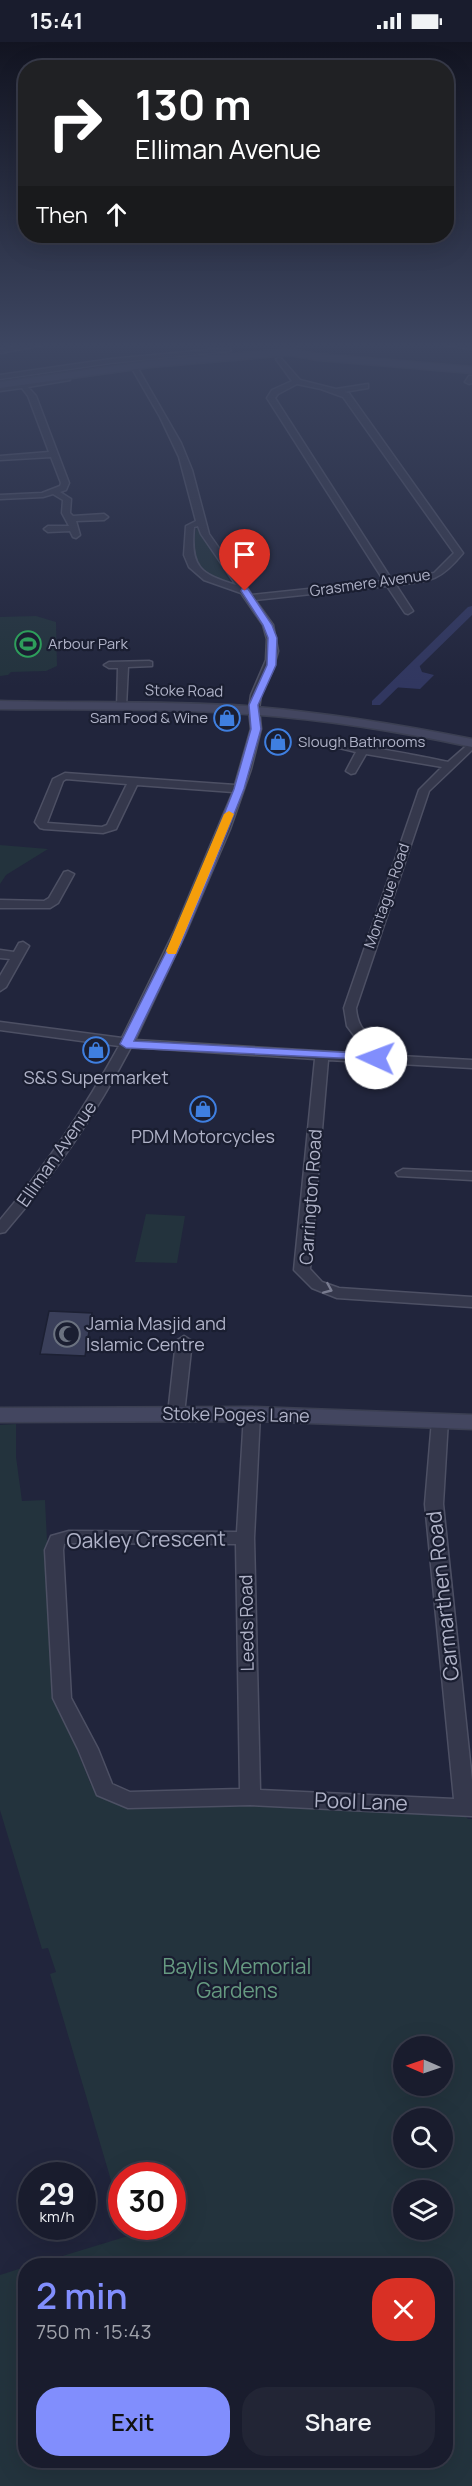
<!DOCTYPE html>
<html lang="en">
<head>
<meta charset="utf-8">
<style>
	:root { --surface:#191c2d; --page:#222535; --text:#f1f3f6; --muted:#9fa1aa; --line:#373a49; --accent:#818efd }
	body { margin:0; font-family:Manrope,sans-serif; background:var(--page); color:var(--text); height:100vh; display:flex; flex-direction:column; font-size:22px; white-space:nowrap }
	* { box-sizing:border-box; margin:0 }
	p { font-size:20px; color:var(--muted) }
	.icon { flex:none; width:33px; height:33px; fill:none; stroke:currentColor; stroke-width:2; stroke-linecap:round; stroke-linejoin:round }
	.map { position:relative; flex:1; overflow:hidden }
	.drawer { position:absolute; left:18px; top:2216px; width:435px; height:210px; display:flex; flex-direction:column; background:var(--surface); border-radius:24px; box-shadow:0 6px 24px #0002,0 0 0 2px var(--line) }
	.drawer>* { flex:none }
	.guide { position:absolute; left:18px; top:18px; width:436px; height:183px; border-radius:24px; box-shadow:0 6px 24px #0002,0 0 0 2px var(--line); background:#202124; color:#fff; overflow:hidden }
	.needle { width:39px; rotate:272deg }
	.buttons { position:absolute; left:393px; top:1994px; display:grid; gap:12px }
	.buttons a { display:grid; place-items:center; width:60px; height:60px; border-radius:50%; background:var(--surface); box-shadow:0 6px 24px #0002,0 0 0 2px var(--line); font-size:30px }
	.speed { position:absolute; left:18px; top:2120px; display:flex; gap:12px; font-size:30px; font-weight:700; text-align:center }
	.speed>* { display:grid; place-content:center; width:78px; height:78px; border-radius:50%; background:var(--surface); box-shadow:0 6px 24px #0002,0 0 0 2px var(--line); line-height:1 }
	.speed small { font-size:15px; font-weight:400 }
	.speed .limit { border:9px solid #d22; background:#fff; color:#111 }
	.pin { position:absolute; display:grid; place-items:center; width:51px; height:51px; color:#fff; margin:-62px -26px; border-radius:50% 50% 50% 0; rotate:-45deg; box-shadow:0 0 6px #0007 }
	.pin .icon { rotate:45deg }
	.me { position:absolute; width:66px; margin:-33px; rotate:272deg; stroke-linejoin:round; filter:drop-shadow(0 0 4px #0008) }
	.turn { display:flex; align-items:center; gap:21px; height:126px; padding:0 18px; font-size:27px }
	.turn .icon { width:78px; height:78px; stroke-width:2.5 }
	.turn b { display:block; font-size:42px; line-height:51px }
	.then { display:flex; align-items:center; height:57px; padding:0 18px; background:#0003; gap:12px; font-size:22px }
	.round { display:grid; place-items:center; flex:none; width:63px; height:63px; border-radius:24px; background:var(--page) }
	.headline { display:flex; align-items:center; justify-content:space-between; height:102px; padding:0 18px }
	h1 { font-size:36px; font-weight:600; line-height:45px; color:var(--accent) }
	.primary-button { display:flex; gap:12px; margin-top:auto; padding:12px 18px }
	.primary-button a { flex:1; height:69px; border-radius:24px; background:var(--accent); color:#111; font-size:24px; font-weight:600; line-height:69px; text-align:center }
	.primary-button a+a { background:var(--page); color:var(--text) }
	.status { display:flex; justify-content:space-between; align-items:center; height:42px; padding:0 30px; background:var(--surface); direction:ltr }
	.status svg { height:16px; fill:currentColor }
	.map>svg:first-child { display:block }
</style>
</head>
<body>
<div class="status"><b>15:41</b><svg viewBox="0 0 49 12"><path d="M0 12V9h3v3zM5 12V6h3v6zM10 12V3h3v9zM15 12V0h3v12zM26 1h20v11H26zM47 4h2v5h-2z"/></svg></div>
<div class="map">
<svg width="472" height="2444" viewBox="0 0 472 2444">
	<rect width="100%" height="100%" fill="#21253c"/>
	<path fill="#23333d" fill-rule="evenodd" d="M197 484 231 541C199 529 187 520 197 484Z
		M36 574 56 580 57 624 46 629 11 630 8 633 0 634V575Z
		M0 803 48 807 6 833 0 842Z
		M146 1172 185 1174 177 1221 135 1220Z
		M16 1382V1415L22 1459 45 1458 54 1643 57 1658 91 1743 122 1760 458 1767 468 1777H472V2444H0V2233L25 2225 26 2418H446V2223H33L128 2194 125 2184H172V2133H122L121 2172 50 1932 56 1930 48 1906 42 1907 0 1768V1383ZM404 2004H442V2043H404ZM404 2076H442V2115H404ZM404 2148H442V2187H404Z"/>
	<path fill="#313760" d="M418 620 422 630 434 633 420 647 392 645Z"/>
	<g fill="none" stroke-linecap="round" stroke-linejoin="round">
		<path fill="#313760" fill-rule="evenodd" d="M472 564V573L380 663H372V659L468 565Z"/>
	</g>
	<path fill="#3a3f5a" stroke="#1c2033" stroke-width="1.5" d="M49 1269 92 1271 85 1314 40 1312Z"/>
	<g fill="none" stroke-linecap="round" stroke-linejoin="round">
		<g stroke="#4d5064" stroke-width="3">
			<path id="street" d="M26 303H43L0 311V307Z
				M291 303H299L287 311H283V309Z
				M446 303H472V307Z
				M229 306 231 309 111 321 0 337V333L111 317Z
				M280 315 300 338 336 347 368 342V346L344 350 349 351 463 511C440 539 431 539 396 543L413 569 408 572 405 571 387 544 255 558 273 583 278 609 273 627 261 653 259 667 261 687 251 727 230 787 186 890 135 998 368 1012 347 984 344 966 419 748 442 725 366 712 355 731 351 732 346 729 356 710 327 703C335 697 430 716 448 720L472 699V708L429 749 356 966C358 993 374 992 382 1013L472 1018V1026L328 1018 310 1227 322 1240 339 1246 472 1255V1265L337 1256 312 1246 294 1228 315 1017 131 1005C96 1072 54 1133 5 1190L0 1191V1178C46 1124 85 1066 119 1004L0 988V980L122 996 174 890 233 750 137 743 116 787 103 791 44 787 40 786 35 780 53 737 65 731 235 743 251 687 249 667 251 653 266 618 267 597 263 583 241 551 204 538 189 525 184 513 186 484 196 479 179 415 160 375 130 323H136L181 401 192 428 209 492 252 553 384 539 267 356 272 348 292 339 276 317ZM297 342 321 347 343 355 454 511 434 531 392 538 275 356 278 352ZM198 484 201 492 236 543C200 532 190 525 194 485ZM66 737 127 742 107 783 102 785 47 781 63 739Z
				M67 334 70 338 28 345 36 354 69 441 66 448 60 450 71 457 70 471 73 474 104 472 108 475 104 478 76 479 80 493 76 496 73 495 70 489 48 490 44 487 48 484H69L62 471 63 458 53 452 43 455 0 457V453L42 451 60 444 61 441 51 415 0 418V414L49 410 28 354 22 346 0 349V345L19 342 17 340 21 338 25 341Z
				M469 334H472V341L469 342 465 340Z
				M149 619 152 620V624L128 625 126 665 117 667 118 626H109L104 623 109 620Z
				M68 829 74 832 58 861 50 866H0V858L44 859 49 856 64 830Z
				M23 900 29 904 6 945 0 949V934L10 917 0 916V908L14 910 19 901Z
				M403 1127 472 1130V1138L398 1134 396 1131Z
				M184 1294 192 1299 184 1372 182 1376H170L168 1372 176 1299Z
				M252 1367 258 1368 260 1372 254 1496 260 1748 454 1757 425 1462 432 1378 434 1374H446L448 1378 443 1462 472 1738V1774L250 1763 128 1766 97 1753 78 1707 53 1656 45 1508 51 1494 69 1489 237 1490 244 1372 246 1368ZM69 1501 236 1502 240 1747 130 1750 112 1742 98 1707 71 1656 63 1508 64 1502Z"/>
		</g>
		<g stroke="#3b3f52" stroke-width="3">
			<path id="secondary" d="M289 307 318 312 472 325V331L318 318 289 313 151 325 0 346V340L151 319Z
				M0 659C82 661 164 659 246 664 322 670 397 682 472 697V705C397 689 322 677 246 672 164 666 82 668 0 667Z
				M252 1365 472 1373V1387L252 1379 0 1380V1366Z"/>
		</g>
		<use href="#street" fill="#35384c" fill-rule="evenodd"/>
		<use href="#secondary" fill="#434660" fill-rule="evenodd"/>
	</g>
	<defs><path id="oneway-chevron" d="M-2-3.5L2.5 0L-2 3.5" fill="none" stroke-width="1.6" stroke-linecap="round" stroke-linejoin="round" transform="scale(1.5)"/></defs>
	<use stroke="#797c90" href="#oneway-chevron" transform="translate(328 1247) rotate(23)"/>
	<linearGradient id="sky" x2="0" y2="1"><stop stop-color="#121421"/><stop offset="0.47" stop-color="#3d4661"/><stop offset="1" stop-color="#3d4661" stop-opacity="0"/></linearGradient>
	<rect width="472" height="645" fill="url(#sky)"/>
	<path fill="#818efd" stroke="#545ca4" stroke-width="1.5" d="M242 547H248L272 583 277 596 276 623 258 663 261 687 244 747 212 828 181 902 134 999 376 1012 382 1016 381 1018 126 1006 120 1002 170 902 202 828 234 747 251 687 249 663 267 623 268 596 263 583 241 549Z"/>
	<path fill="#f59e0b" d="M229 769 234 772 177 909 176 912H168L166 909 224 772Z"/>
	<defs>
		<g id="stadium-ring" transform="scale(1.35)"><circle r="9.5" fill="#1a1e31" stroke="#2e9e5b" stroke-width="1.5"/><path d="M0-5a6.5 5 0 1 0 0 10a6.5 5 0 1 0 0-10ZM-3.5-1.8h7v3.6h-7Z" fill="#2e9e5b"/></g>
		<g id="shop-ring" transform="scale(1.35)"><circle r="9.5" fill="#1a1e31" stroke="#3f7fe0" stroke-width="1.5"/><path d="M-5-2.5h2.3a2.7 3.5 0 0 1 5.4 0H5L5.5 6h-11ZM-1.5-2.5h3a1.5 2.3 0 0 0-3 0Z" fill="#3f7fe0"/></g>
		<g id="mosque-ring" transform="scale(1.35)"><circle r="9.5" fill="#1a1e31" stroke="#6b7280" stroke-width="1.5"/><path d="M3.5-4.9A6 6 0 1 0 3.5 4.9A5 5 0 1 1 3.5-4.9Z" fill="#6b7280"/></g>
	</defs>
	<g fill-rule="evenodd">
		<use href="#stadium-ring" x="28" y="602"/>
		<use href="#shop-ring" x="227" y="676"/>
		<use href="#shop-ring" x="278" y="700"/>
		<use href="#shop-ring" x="96" y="1008"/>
		<use href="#shop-ring" x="203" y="1067"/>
		<use href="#mosque-ring" x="67" y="1292"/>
	</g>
	<g text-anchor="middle" stroke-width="4.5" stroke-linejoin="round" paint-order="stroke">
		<g font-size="15" fill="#b0b3c8" stroke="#1a1e31">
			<text transform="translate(370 541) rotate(-8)" y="5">Grasmere Avenue</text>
			<text transform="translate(184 649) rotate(1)" y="5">Stoke Road</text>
			<text transform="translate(387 854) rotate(-71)" y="5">Montague Road</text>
		</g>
		<g font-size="15" fill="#b0b3c8" stroke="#1a1e31" text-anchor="start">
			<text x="48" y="607">Arbour Park</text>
			<text x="208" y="681" text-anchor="end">Sam Food &amp; Wine</text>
			<text x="298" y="705">Slough Bathrooms</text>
		</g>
		<g font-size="18" fill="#b0b3c8" stroke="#1a1e31">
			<text x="96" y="1042">S&amp;S Supermarket</text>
			<text x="203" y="1101">PDM Motorcycles</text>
			<text x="86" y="1288" text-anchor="start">Jamia Masjid and<tspan x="86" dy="21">Islamic Centre</tspan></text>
		</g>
		<g font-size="18" fill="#b0b3c8" stroke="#1a1e31">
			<text transform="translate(57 1112) rotate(-55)" y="6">Elliman Avenue</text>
			<text transform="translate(311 1155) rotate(-86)" y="6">Carrington Road</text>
			<text transform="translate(236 1373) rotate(1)" y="6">Stoke Poges Lane</text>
			<text transform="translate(247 1581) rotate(-91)" y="6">Leeds Road</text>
		</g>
		<g font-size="21" fill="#b0b3c8" stroke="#1a1e31">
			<text transform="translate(146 1498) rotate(-1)" y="7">Oakley Crescent</text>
			<text transform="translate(443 1554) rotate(-96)" y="7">Carmarthen Road</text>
			<text transform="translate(361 1760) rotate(2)" y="7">Pool Lane</text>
		</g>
		<g font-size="21" fill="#669a81" stroke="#1a1e31">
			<text x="237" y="1932">Baylis Memorial<tspan x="237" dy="24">Gardens</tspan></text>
		</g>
	</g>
</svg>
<div class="buttons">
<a><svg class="needle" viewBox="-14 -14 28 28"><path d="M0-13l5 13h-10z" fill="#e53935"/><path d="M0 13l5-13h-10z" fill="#9fa1aa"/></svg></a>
<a><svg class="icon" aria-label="search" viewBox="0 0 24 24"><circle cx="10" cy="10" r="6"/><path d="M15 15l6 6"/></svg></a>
<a><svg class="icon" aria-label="layers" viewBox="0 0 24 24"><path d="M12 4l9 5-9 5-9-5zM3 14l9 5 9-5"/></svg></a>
</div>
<div class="speed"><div>29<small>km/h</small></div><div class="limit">30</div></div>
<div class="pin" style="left:245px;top:549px;background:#d93025"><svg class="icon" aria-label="arrive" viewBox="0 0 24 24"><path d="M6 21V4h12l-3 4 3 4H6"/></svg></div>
<svg class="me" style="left:376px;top:1016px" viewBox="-20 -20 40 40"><circle r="19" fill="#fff"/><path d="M0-13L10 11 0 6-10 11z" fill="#818efd"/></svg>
<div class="guide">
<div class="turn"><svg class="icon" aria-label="right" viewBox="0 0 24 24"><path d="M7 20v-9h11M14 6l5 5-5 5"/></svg><div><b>130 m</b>Elliman Avenue</div></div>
<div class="then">Then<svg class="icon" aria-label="ahead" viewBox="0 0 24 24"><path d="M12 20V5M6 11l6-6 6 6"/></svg></div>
</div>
<section class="drawer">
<div class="headline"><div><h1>2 min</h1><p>750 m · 15:43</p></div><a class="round" style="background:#d93025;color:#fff"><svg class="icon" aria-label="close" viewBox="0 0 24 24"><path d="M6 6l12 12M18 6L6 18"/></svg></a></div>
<div class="primary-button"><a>Exit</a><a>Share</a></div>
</section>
</div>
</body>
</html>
